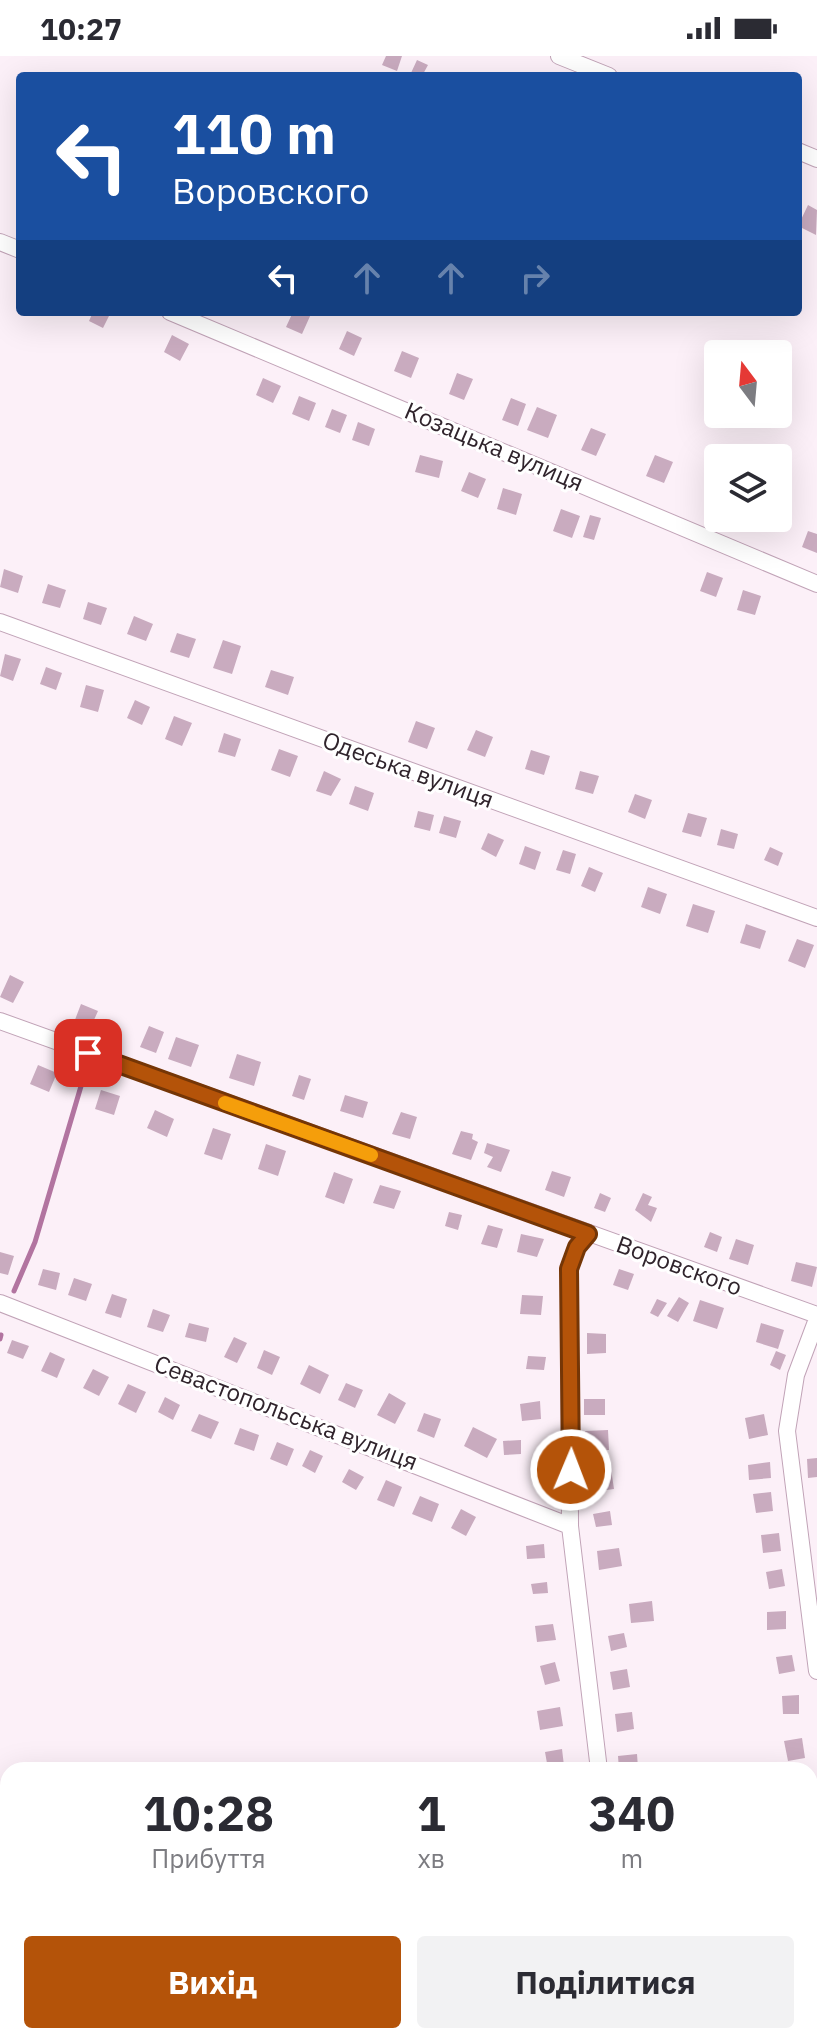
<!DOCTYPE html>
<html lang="uk">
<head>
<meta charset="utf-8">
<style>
	:root { --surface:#fff; --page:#f2f2f3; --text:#2b2b33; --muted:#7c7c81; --accent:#b45309 }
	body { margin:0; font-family:"IBM Plex Sans",sans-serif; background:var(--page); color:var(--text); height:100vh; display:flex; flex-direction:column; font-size:30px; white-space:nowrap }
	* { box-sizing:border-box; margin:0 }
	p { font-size:26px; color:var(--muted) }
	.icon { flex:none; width:44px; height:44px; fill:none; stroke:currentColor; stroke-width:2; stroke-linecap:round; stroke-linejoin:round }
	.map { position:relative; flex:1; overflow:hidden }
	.drawer { position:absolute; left:0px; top:1706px; width:818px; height:282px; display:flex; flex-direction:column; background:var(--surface); border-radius:24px 24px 0 0; box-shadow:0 8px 32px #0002 }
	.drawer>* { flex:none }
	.guide { position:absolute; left:16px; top:16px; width:786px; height:244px; border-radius:8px; box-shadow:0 8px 32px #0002; background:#1a4fa0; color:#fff; overflow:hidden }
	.needle { width:52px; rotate:344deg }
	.tools { position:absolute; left:704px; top:284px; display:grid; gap:16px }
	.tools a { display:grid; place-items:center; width:88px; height:88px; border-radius:8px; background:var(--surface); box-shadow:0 8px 32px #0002; font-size:40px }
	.pin { position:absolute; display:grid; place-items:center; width:68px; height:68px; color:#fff; margin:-34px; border-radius:16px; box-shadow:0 4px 12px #0006 }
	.me { position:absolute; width:88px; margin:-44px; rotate:1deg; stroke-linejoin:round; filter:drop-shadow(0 0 6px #0008) }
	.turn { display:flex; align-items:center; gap:28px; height:168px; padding:0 24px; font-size:36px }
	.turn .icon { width:104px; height:104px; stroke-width:2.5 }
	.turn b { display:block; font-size:56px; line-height:68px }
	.lanes { display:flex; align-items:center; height:76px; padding:0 24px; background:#0003; justify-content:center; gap:40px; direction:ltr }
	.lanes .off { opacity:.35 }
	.eta { display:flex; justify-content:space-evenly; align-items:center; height:136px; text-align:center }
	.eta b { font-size:48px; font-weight:700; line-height:56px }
	.button { display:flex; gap:16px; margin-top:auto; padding:16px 24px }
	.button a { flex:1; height:92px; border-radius:8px; background:var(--accent); color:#fff; font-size:32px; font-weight:700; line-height:92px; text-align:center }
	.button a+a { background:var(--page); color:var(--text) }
	.status { display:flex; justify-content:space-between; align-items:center; height:56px; padding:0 40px; background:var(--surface); direction:ltr }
	.status svg { height:22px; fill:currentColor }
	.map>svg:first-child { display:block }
</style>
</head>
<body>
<div class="status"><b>10:27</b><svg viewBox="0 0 49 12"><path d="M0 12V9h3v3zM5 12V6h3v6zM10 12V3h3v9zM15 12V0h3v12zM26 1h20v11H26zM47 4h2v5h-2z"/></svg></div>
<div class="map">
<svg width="817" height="1987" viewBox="0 0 817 1987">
	<rect width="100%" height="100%" fill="#fcf0f8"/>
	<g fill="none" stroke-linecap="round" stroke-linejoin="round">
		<path stroke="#b274a0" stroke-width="5" d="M14 1235 35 1186 84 1020
			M0 1283 1 1279"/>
	</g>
	<path fill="#c9abbf" d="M386 0H402L397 15 382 9Z
		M417 4 428 9 422 20 411 17Z
		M808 149 817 154 816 179 798 170Z
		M93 256H111L103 272 89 265Z
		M293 256 311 258 302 278 286 271Z
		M347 275 362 282 354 300 339 293Z
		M172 279 189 288 180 305 164 296Z
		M402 295 419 302 411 322 394 315Z
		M457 317 473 323 464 344 449 338Z
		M263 322 281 330 273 347 256 339Z
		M299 340 316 347 309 365 292 358Z
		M511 342 526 348 518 370 502 364Z
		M537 351 557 359 548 382 527 374Z
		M332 353 347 359 340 377 325 371Z
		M358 366 375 373 369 390 352 384Z
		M591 372 606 378 596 400 581 394Z
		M420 399 443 405 439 422 415 416Z
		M655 399 673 406 664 427 646 420Z
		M469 416 486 423 478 442 461 435Z
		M503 432 522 438 516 459 497 453Z
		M561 453 580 460 572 482 553 475Z
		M590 459 601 462 594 484 583 481Z
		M753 462H775L770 473 751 466Z
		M808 475 817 478V497L802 491Z
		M4 513 23 520 18 537 0 531Z
		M707 516 723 522 716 541 700 535Z
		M48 528 66 534 60 552 42 547Z
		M743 534 761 540 755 559 737 554Z
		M88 546 107 552 101 569 83 563Z
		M134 560 153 568 146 585 127 578Z
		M177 577 196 583 189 602 170 596Z
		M223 584 241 590 232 618 213 612Z
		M5 598 21 603 13 625 0 620Z
		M46 611 62 617 56 634 40 628Z
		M271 614 294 621 288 639 265 631Z
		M86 629 104 634 98 656 80 651Z
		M135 644 150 651 142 669 127 662Z
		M174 660 192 667 182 690 165 683Z
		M416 665 435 672 427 693 408 686Z
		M476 674 493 681 485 701 467 694Z
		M224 677 241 683 235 701 218 696Z
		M279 693 298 700 290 721 271 714Z
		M531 694 550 700 544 719 525 713Z
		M324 715 341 723 331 740 316 735Z
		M580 715 599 720 593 738 575 733Z
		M355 730 374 737 368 755 349 748Z
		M635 738 652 744 645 763 628 756Z
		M418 755 434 759 430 775 414 771Z
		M688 757 707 762 701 781 682 776Z
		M444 760 461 765 456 782 439 777Z
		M721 773 738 778 734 793 717 789Z
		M488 777 504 784 496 801 481 793Z
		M525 790 541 796 535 814 519 808Z
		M770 791 783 797 778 810 764 804Z
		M563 794 576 798 570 818 556 814Z
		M589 811 603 817 595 836 581 830Z
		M648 831 667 838 660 858 641 851Z
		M693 848 715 855 708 877 686 870Z
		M746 868 766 875 760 893 740 887Z
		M797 883 814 889 805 912 788 905Z
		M10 919 24 926 13 947 0 941Z
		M81 948 98 955 89 975 73 969Z
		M149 970 164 976 156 997 140 991Z
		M176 981 199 989 191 1011 168 1003Z
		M237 998 261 1006 254 1030 229 1022Z
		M38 1009 57 1017 49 1036 30 1028Z
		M299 1019 311 1023 304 1044 292 1040Z
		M101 1034 120 1040 114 1059 95 1053Z
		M345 1039 368 1046 363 1062 340 1055Z
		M155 1054 174 1063 167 1081 147 1072Z
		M401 1056 417 1061 410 1083 392 1078Z
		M213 1072 231 1078 222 1104 204 1098Z
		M461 1075 473 1078 472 1083 478 1086 471 1104 452 1098Z
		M487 1087 510 1094 501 1116 487 1111 493 1101 484 1097Z
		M266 1088 286 1095 278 1120 258 1113Z
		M552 1115 571 1121 564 1141 545 1134Z
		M334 1116 353 1123 344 1148 325 1141Z
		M380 1129 401 1135 394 1153 373 1147Z
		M600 1137 611 1142 605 1156 594 1152Z
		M643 1137 652 1141 648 1149 657 1152 651 1166 635 1154Z
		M449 1156 462 1159 458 1174 445 1170Z
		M488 1169 503 1173 497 1192 481 1188Z
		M710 1176 722 1181 717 1196 704 1191Z
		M521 1178 544 1183 537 1201 517 1196Z
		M736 1183 754 1189 748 1209 729 1203Z
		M0 1196 14 1200 8 1219 0 1217Z
		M796 1206 817 1211 812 1231 791 1225Z
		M43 1213 60 1217 56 1234 38 1229Z
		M619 1213 634 1218 628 1234 613 1229Z
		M74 1222 92 1228 86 1245 68 1239Z
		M112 1238 127 1243 121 1262 105 1257Z
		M522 1239 543 1240 541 1259 520 1258Z
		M679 1241 689 1247 678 1266 667 1260Z
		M657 1243 667 1247 658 1261 650 1257Z
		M700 1244 724 1252 717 1273 693 1265Z
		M153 1253 170 1259 163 1276 147 1271Z
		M189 1267 209 1272 206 1286 185 1281Z
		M761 1267 784 1274 778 1293 756 1286Z
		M587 1277 606 1278V1297L587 1298Z
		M234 1281 247 1287 237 1307 224 1301Z
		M12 1284 29 1290 23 1303 7 1297Z
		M264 1294 280 1301 272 1319 257 1312Z
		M776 1295 786 1299 780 1314 770 1309Z
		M50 1296 65 1303 57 1322 41 1315Z
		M528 1300 546 1301 544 1314 526 1313Z
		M309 1309 329 1319 320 1338 300 1328Z
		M93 1313 109 1321 99 1340 83 1332Z
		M346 1327 363 1334 355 1352 338 1344Z
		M128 1328 146 1336 136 1357 118 1348Z
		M389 1337 406 1347 395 1368 377 1359Z
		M165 1341 180 1349 173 1364 158 1356Z
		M584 1343H605V1359H584Z
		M540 1345 541 1363 522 1365 520 1348Z
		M424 1357 441 1363 434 1382 417 1375Z
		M199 1358 219 1366 211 1383 191 1375Z
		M764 1358 768 1379 749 1383 745 1362Z
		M473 1371 497 1383 487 1402 464 1390Z
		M240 1372 259 1379 254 1395 234 1388Z
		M608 1374 609 1394 586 1395 585 1375Z
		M521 1384V1398L504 1399 503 1385Z
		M277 1386 294 1393 287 1410 270 1403Z
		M310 1394 323 1400 315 1417 302 1410Z
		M817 1402V1421L808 1422 807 1403Z
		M770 1406 771 1422 749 1424 748 1409Z
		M349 1413 364 1421 356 1434 342 1426Z
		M611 1413 614 1433 592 1436 590 1416Z
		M386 1424 402 1431 394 1451 377 1444Z
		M771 1436 773 1455 756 1457 753 1438Z
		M420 1440 439 1448 432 1466 412 1458Z
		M461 1453 476 1461 466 1480 451 1472Z
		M610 1455 612 1469 596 1471 593 1458Z
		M779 1477 781 1495 763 1497 761 1479Z
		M544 1488 545 1502 527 1503 526 1490Z
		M619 1492 622 1510 599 1514 597 1495Z
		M782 1513 785 1530 769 1533 766 1516Z
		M547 1526 548 1537 533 1538 531 1528Z
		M652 1545 654 1565 631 1567 629 1548Z
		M786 1555V1573L767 1574V1556Z
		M553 1568 556 1584 537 1586 535 1570Z
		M624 1577 627 1591 611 1595 608 1580Z
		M792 1599 795 1615 779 1618 776 1601Z
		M555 1606 560 1625 545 1629 540 1610Z
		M627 1613 630 1631 613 1634 610 1616Z
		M799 1639V1658H783L782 1640Z
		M560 1651 563 1670 540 1674 537 1655Z
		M632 1656 634 1673 617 1676 615 1658Z
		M802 1682 805 1702 788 1705 784 1685Z
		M562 1693 564 1710 548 1713 545 1696Z
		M637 1698 638 1712 619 1714 618 1700Z"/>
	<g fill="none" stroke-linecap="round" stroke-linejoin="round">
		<g stroke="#c1a3b7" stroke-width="18">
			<path id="minor" d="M559 0 609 20
				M798 95 817 103
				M0 186 20 194
				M170 256 817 528
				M0 566 817 862
				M0 965 817 1259
				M588 1178 577 1191 569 1213 570 1470 599 1714
				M0 1247 570 1470
				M817 1263 796 1319 787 1375 817 1615
				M0 1864 8 1871
				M129 1980 137 1987
				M624 1980 625 1987"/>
		</g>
		<use href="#minor" stroke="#fff" stroke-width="16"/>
	</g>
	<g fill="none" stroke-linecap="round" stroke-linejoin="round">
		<g stroke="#753606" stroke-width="20">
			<path id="route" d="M88 997 588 1178 577 1191 569 1213 571 1414"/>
		</g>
		<use href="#route" stroke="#b45309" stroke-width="14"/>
		<path stroke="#f59e0b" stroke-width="14" d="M225 1047 371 1099"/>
	</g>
	<g text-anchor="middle" stroke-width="6" stroke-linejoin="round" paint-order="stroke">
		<g font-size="24" fill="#30242c" stroke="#fff">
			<text transform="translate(494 391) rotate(23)" y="8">Козацька вулиця</text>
			<text transform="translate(408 714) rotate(20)" y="8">Одеська вулиця</text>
			<text transform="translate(679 1210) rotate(20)" y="8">Воровского</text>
			<text transform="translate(286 1357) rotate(21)" y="8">Севастопольська вулиця</text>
		</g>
	</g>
</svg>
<div class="tools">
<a><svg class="needle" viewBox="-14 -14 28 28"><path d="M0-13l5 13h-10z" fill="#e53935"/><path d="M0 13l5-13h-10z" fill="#7c7c81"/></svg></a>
<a><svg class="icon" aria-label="layers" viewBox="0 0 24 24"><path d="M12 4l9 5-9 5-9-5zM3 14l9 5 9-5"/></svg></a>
</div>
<div class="pin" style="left:88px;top:997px;background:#d93025"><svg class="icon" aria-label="arrive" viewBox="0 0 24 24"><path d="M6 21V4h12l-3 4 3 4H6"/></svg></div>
<svg class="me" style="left:571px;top:1414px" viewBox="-20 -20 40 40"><circle r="17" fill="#b45309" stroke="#fff" stroke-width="3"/><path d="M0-11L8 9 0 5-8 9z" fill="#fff"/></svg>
<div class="guide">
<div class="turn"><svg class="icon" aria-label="left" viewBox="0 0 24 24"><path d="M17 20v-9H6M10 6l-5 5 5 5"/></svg><div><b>110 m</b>Воровского</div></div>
<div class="lanes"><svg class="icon" aria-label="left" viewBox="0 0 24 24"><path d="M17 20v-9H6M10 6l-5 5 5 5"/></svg><svg class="icon off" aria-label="ahead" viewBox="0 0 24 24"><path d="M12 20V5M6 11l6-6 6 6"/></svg><svg class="icon off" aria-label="ahead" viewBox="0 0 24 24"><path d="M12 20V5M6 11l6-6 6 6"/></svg><svg class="icon off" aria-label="right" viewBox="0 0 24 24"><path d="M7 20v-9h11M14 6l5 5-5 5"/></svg></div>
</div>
<section class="drawer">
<div class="eta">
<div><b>10:28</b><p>Прибуття</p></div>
<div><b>1</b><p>хв</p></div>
<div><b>340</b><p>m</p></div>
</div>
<div class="button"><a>Вихід</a><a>Поділитися</a></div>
</section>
</div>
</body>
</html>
